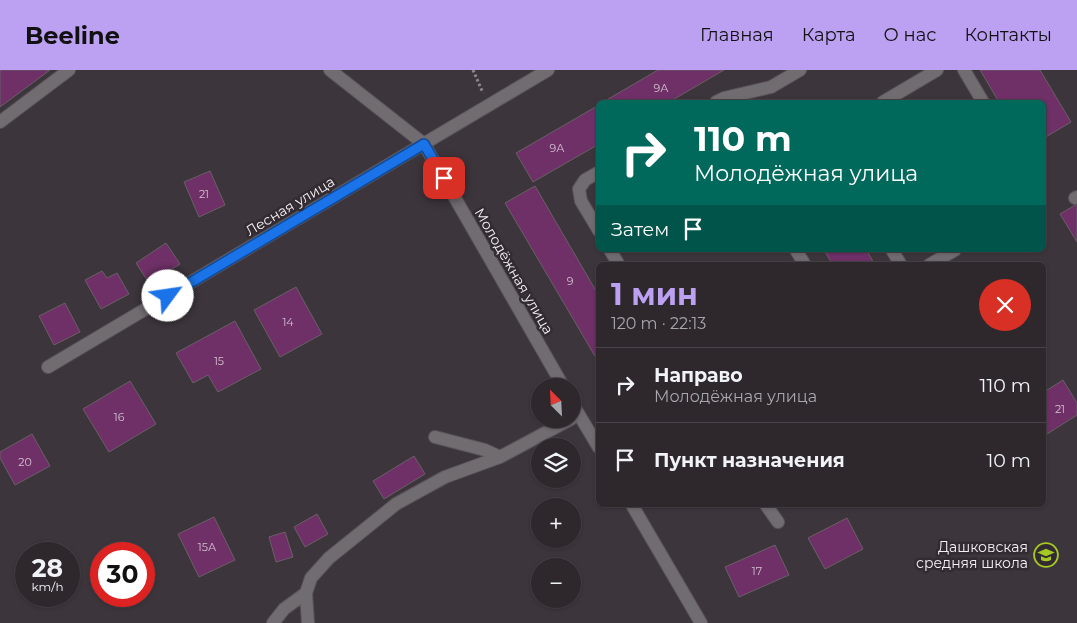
<!DOCTYPE html>
<html lang="ru">
<head>
<meta charset="utf-8">
<style>
	:root { --surface:#2e282d; --page:#3a3439; --text:#f1f3f6; --muted:#a7a6aa; --line:#494449; --accent:#bca0f2 }
	body { margin:0; font-family:Montserrat,sans-serif; background:var(--page); color:var(--text); height:100vh; display:flex; flex-direction:column; font-size:19px; white-space:nowrap }
	* { box-sizing:border-box; margin:0 }
	p { font-size:16px; color:var(--muted) }
	.icon { flex:none; width:28px; height:28px; fill:none; stroke:currentColor; stroke-width:2; stroke-linecap:round; stroke-linejoin:round }
	.map { position:relative; flex:1; overflow:hidden }
	.details { position:absolute; left:596px; top:192px; width:450px; height:245px; display:flex; flex-direction:column; background:var(--surface); border-radius:8px; box-shadow:0 1px 4px #0004,0 0 0 1px var(--line) }
	.details>* { flex:none }
	.banner { position:absolute; left:596px; top:30px; width:450px; height:152px; border-radius:8px; box-shadow:0 1px 4px #0004,0 0 0 1px var(--line); background:#00695c; color:#fff; overflow:hidden }
	.needle { width:32px; rotate:336deg }
	.buttons { position:absolute; left:531px; top:308px; display:grid; gap:10px }
	.buttons a { display:grid; place-items:center; width:50px; height:50px; border-radius:50%; background:var(--surface); box-shadow:0 1px 4px #0004,0 0 0 1px var(--line); font-size:25px }
	.speed { position:absolute; left:15px; top:472px; display:flex; gap:10px; font-size:25px; font-weight:700; text-align:center }
	.speed>* { display:grid; place-content:center; width:65px; height:65px; border-radius:50%; background:var(--surface); box-shadow:0 1px 4px #0004,0 0 0 1px var(--line); line-height:1 }
	.speed small { font-size:12px; font-weight:400 }
	.speed .limit { border:8px solid #d22; background:#fff; color:#111 }
	.pin { position:absolute; display:grid; place-items:center; width:42px; height:42px; color:#fff; margin:-21px; border-radius:10px; box-shadow:0 2px 8px #0006 }
	.me { position:absolute; width:55px; margin:-28px; rotate:59deg; stroke-linejoin:round; filter:drop-shadow(0 0 4px #0008) }
	.turn { display:flex; align-items:center; gap:18px; height:105px; padding:0 15px; font-size:22px }
	.turn .icon { width:65px; height:65px; stroke-width:2.5 }
	.turn b { display:block; font-size:35px; line-height:42px }
	.then { display:flex; align-items:center; height:48px; padding:0 15px; background:#0003; gap:10px; font-size:19px }
	.round { display:grid; place-items:center; flex:none; width:52px; height:52px; border-radius:26px; background:var(--page) }
	.summary { display:flex; align-items:center; justify-content:space-between; height:85px; padding:0 15px }
	h1 { font-size:30px; font-weight:700; line-height:38px; color:var(--accent) }
	ul { padding:0; list-style:none }
	li { display:flex; align-items:center; gap:15px; height:75px; padding:0 15px; border-top:1px solid var(--line) }
	li div { flex:1 }
	li b { display:block; font-size:19px }
	li em { font-style:normal }
	header { display:flex; align-items:center; gap:30px; box-sizing:border-box; height:70px; padding:0 25px; background:var(--accent); color:#111 }
	header strong { font-size:24px }
	nav { display:flex; gap:28px; margin-inline-start:auto; font-size:18px }
	.map>svg:first-child { display:block }
</style>
</head>
<body>
<header>
<strong>Beeline</strong>
<nav><a>Главная</a><a>Карта</a><a>О нас</a><a>Контакты</a></nav>
</header>
<div class="map">
<svg width="1077" height="553" viewBox="0 0 1077 553">
	<rect width="100%" height="100%" fill="#3d353c"/>
	<path fill="#6f3068" stroke="#695f67" d="M0 0H50L0 37Z
		M658 0H724L669 32H603Z
		M980 0H1040L1071 52 1044 68V32H999Z
		M599 35V74L533 112 516 83Z
		M210 101 225 135 199 147 184 112Z
		M535 116 599 226V293L505 133Z
		M1077 134V172L1060 144Z
		M166 173 180 194 149 213 136 193Z
		M824 180H868L867 181 875 195H833Z
		M102 201 107 208 117 203 129 224 101 239 85 210Z
		M296 217 322 264 280 287 254 240Z
		M65 233 80 262 54 275 39 246Z
		M235 251 261 299 218 322 208 305 193 313 176 283Z
		M1063 310 1077 333V345L1044 366V322Z
		M130 311 156 354 109 382 83 339Z
		M32 364 50 396 15 415 0 388V382Z
		M414 386 425 404 384 429 373 411Z
		M317 444 328 464 305 477 294 457Z
		M214 447 235 490 199 507 178 464Z
		M847 448 863 479 825 499 808 468Z
		M285 462 293 487 276 492 269 467Z
		M775 475 789 505 739 527 725 497Z"/>
	<g fill="none" stroke-linecap="round" stroke-linejoin="round">
		<g stroke="#5a5359" stroke-width="14">
			<path id="minor" d="M330 0 424 74 563 316
				M964 0 983 32
				M716 32 724 28 771 17 800 0
				M883 32 937 0
				M0 52 69 0
				M599 102 585 110 579 119 581 131 599 161
				M1075 128 1077 127
				M610 180 619 195
				M796 180 805 195
				M892 180 901 195
				M929 195 955 180
				M48 297 548 0
				M572 333 599 378
				M435 367 485 380 500 387
				M632 435 701 553
				M766 435 778 452
				M273 553 284 539 306 523
				M308 553 306 523 311 508 329 488 396 434 445 407 500 387 571 349"/>
		</g>
		<path stroke="#8e878d" stroke-width="3" stroke-dasharray="2.5 2.5" stroke-linecap="butt" d="M473 0 483 23"/>
		<use href="#minor" stroke="#716c70" stroke-width="12"/>
	</g>
	<g fill="none" stroke-linecap="round" stroke-linejoin="round">
		<g stroke="#114b97" stroke-width="12">
			<path id="route" d="M168 226 424 74 444 108"/>
		</g>
		<use href="#route" stroke="#1a73e8" stroke-width="9"/>
	</g>
	<defs>
		<g id="school-ring" transform="scale(1.25)"><circle r="9.5" fill="#332b32" stroke="#a5c823" stroke-width="1.5"/><path d="M0-5L7-2L0 1L-7-2ZM-4 1L0 2.5L4 1V4Q0 6-4 4Z" fill="#a5c823"/></g>
	</defs>
	<g fill-rule="evenodd">
		<use href="#school-ring" x="1046" y="485"/>
	</g>
	<g text-anchor="middle" stroke-width="5" stroke-linejoin="round" paint-order="stroke">
		<g font-size="11" fill="#d3bfd0">
			<text x="661" y="22">9А</text>
			<text x="557" y="82">9А</text>
			<text x="204" y="128">21</text>
			<text x="570" y="215">9</text>
			<text x="288" y="256">14</text>
			<text x="219" y="295">15</text>
			<text x="1060" y="343">21</text>
			<text x="119" y="351">16</text>
			<text x="25" y="396">20</text>
			<text x="207" y="481">15А</text>
			<text x="757" y="505">17</text>
		</g>
		<g font-size="14" fill="#f4eff3" stroke="#332b32">
			<text transform="translate(290 136) rotate(-31)" y="5">Лесная улица</text>
			<text transform="translate(514 201) rotate(60)" y="5">Молодёжная улица</text>
		</g>
		<g font-size="14" fill="#f4eff3" stroke="#332b32" text-anchor="end">
			<text x="1028" y="482">Дашковская<tspan x="1028" dy="16">средняя школа</tspan></text>
		</g>
	</g>
</svg>
<div class="buttons">
<a><svg class="needle" viewBox="-14 -14 28 28"><path d="M0-13l5 13h-10z" fill="#e53935"/><path d="M0 13l5-13h-10z" fill="#a7a6aa"/></svg></a>
<a><svg class="icon" aria-label="layers" viewBox="0 0 24 24"><path d="M12 4l9 5-9 5-9-5zM3 14l9 5 9-5"/></svg></a>
<a>+</a>
<a>−</a>
</div>
<div class="speed"><div>28<small>km/h</small></div><div class="limit">30</div></div>
<div class="pin" style="left:444px;top:108px;background:#d93025"><svg class="icon" aria-label="arrive" viewBox="0 0 24 24"><path d="M6 21V4h12l-3 4 3 4H6"/></svg></div>
<svg class="me" style="left:168px;top:226px" viewBox="-20 -20 40 40"><circle r="19" fill="#fff"/><path d="M0-13L10 11 0 6-10 11z" fill="#1a73e8"/></svg>
<div class="banner">
<div class="turn"><svg class="icon" aria-label="right" viewBox="0 0 24 24"><path d="M7 20v-9h11M14 6l5 5-5 5"/></svg><div><b>110 m</b>Молодёжная улица</div></div>
<div class="then">Затем<svg class="icon" aria-label="arrive" viewBox="0 0 24 24"><path d="M6 21V4h12l-3 4 3 4H6"/></svg></div>
</div>
<section class="details">
<div class="summary"><div><h1>1 мин</h1><p>120 m · 22:13</p></div><a class="round" style="background:#d93025;color:#fff"><svg class="icon" aria-label="close" viewBox="0 0 24 24"><path d="M6 6l12 12M18 6L6 18"/></svg></a></div>
<ul>
<li><svg class="icon" aria-label="right" viewBox="0 0 24 24"><path d="M7 20v-9h11M14 6l5 5-5 5"/></svg><div><b>Направо</b><p>Молодёжная улица</p></div><em>110 m</em></li>
<li><svg class="icon" aria-label="arrive" viewBox="0 0 24 24"><path d="M6 21V4h12l-3 4 3 4H6"/></svg><div><b>Пункт назначения</b></div><em>10 m</em></li>
</ul>
</section>
</div>
</body>
</html>
